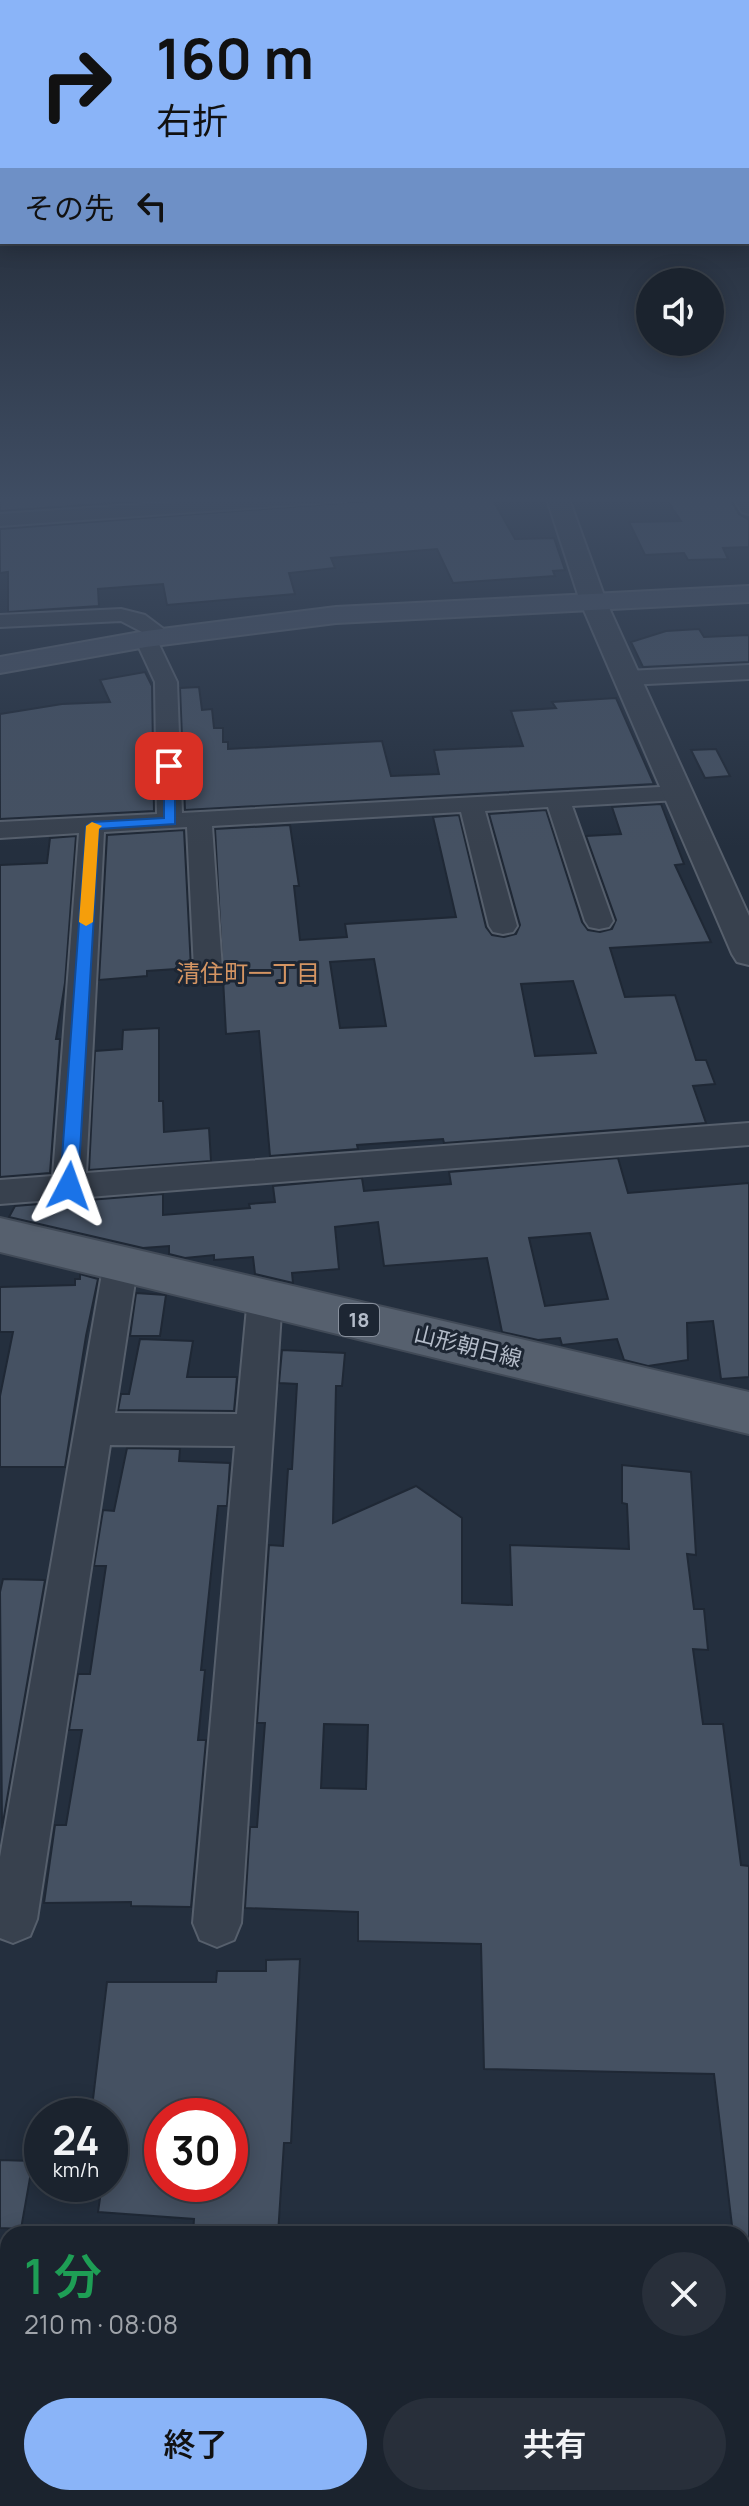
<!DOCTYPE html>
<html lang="ja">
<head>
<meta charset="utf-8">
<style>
	:root { --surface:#1b232e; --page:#282f3a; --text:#f1f3f6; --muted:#a0a4aa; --line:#39404a; --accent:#8ab4f8 }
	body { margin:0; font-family:Manrope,"Noto Sans JP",sans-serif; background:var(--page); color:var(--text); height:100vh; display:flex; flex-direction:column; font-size:30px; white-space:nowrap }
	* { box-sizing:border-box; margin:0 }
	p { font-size:26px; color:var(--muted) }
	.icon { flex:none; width:44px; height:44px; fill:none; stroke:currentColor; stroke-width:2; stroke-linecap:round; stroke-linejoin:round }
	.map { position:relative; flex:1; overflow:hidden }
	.side { position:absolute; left:0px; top:2226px; width:750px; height:280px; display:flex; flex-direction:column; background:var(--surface); border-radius:24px 24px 0 0; box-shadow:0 4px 20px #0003,0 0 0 2px var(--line) }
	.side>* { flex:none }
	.hud { position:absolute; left:0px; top:0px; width:750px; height:244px; box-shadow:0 4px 20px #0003,0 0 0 2px var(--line); background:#8ab4f8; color:#111; overflow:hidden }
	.fabs { position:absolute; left:636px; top:268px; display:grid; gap:16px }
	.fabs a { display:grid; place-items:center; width:88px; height:88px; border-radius:50%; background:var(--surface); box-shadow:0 4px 20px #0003,0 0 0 2px var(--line); font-size:40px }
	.speed { position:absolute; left:24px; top:2098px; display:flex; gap:16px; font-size:40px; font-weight:700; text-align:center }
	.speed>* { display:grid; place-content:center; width:104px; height:104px; border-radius:50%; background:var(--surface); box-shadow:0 4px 20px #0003,0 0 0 2px var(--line); line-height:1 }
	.speed small { font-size:20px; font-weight:400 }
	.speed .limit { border:12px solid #d22; background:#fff; color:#111 }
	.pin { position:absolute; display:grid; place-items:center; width:68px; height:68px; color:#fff; margin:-34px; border-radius:16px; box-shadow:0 4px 12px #0006 }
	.me { position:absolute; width:88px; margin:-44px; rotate:4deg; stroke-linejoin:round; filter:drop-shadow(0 0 6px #0008) }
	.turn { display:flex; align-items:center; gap:28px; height:168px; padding:0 24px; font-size:36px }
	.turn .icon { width:104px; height:104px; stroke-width:2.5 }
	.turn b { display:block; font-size:56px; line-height:68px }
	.then { display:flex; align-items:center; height:76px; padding:0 24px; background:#0003; gap:16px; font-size:30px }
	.round { display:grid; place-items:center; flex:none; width:84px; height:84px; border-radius:42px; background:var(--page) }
	.overview { display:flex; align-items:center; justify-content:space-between; height:136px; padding:0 24px }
	h1 { font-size:48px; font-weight:600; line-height:60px; color:#1e9e55 }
	.primary-button { display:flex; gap:16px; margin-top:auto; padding:16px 24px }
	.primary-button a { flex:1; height:92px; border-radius:48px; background:var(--accent); color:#111; font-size:32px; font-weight:600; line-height:92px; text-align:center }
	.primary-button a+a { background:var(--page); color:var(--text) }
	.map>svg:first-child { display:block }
</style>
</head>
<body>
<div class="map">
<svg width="749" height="2506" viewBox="0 0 749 2506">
	<rect width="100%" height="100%" fill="#242f3e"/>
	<path fill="#455162" stroke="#1f2835" stroke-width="2" fill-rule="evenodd" d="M0 496H103L104 499 217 496 0 511Z
		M487 496 492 498 515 539 554 538 565 570 553 571 555 576 453 583 437 549 331 558 335 568 289 573 295 594 167 605 163 584 98 589 99 606 8 612V572L0 573V529L409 498 410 501Z
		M664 496H729L739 514 749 520V547L723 548 728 559 688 560 684 553 645 555 629 522 681 521Z
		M699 629 704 637 749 635V662L643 667 631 642 666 631Z
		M145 672 152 686 154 811 0 819V714L62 704 110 702 100 680Z
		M199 687 202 710 212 709 214 728H223V742H228V749L382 741 391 776 439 774 434 750 523 746 511 711 556 708 552 702 616 698 654 784 185 810 180 688Z
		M716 749 730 776 705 778 691 750Z
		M661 804 684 864 675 865 711 942 610 948 625 997 675 995 696 1060H706L715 1084 693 1086 706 1123 444 1143 443 1139 357 1145 358 1149 270 1156 259 1031 226 1034 215 829 290 825 299 886H294L300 940 347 937 345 924 456 917 433 817 459 815 486 927 492 935 504 937 516 934 520 925 489 814 546 810 582 922 588 930 600 932 612 929 616 920 586 836 621 834 612 807ZM374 959 386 1026 340 1028 330 962ZM573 981 596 1053 535 1056 521 984Z
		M184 830 191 968 147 971V976L99 980 107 835Z
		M76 836 65 983 56 1039H60L50 1173 0 1177V865L47 863 50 838Z
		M159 1028V1101H163L164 1132 209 1128 211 1161 89 1170 95 1051 122 1049 123 1030Z
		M618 1158 628 1193 749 1183V1377L721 1379 713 1321 687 1323 688 1360 648 1366 624 1360 617 1339 562 1345 560 1338 538 1340 502 1332 487 1258 384 1266 378 1222 335 1227 339 1269 292 1273 293 1283 255 1274 253 1257 214 1260V1255L185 1258 169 1254V1246L143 1248 9 1217 15 1206 163 1194V1215L250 1208 249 1204 275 1202 273 1186 362 1178 364 1191 451 1184 449 1172ZM590 1233 608 1299 545 1306 529 1238Z
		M80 1274 98 1279 86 1336 65 1467H0V1396L13 1332H0V1287L75 1285V1279H80Z
		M136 1293 166 1295 160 1336H130Z
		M140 1339 193 1341 187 1377H237L234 1411 118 1410 121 1394H129Z
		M282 1350 345 1353 342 1386H336L333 1523 416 1486 462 1518V1603L512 1605 510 1545 629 1549 627 1504 622 1503V1465L691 1472 696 1555 687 1554 694 1609H704L708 1650 693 1649 703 1724H723L741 1865 749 1866V2242L742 2243V2234H733L714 2074 484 2069 481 1944 358 1941V1912L245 1908 250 1827H257L265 1723H257L269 1545 283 1546 288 1469H292L297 1384 279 1383ZM324 1724 368 1725 366 1789 321 1788Z
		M127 1448 180 1449 179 1461 230 1463 227 1506H218L201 1670H205L198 1740H206L191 1907 131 1906V1902L44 1903 55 1825H66L82 1730H69L78 1674H90L106 1566H94L103 1510 114 1511Z
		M3 1579 45 1580 2 1828 0 1592Z
		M300 1959 291 2143H284L278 2234H193L194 2219 98 2212 102 2184H110V2116H91L107 1982H216L217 1971H266V1960ZM162 2116H230V2184H162Z
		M0 2160 33 2161 21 2229 0 2228Z"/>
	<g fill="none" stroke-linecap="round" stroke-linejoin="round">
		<g stroke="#565f6c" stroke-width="4">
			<path id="minor" d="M264 496H355L346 501 0 526V514Z
				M732 496H749V514L742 512Z
				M121 609 145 615 165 630 155 636 177 682 182 813 678 786 687 788 690 793 687 798 678 800 572 806 613 921 609 927 599 929 589 927 585 921 548 807 485 811 517 926 513 932 503 934 493 932 489 926 461 812 212 826 222 969 218 975 208 978 198 975 194 969 187 827 104 832 86 1173 749 1123V1145L0 1204V1180L53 1176 79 833 0 838V822L157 814 155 682 135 639 144 633 121 621 0 627V615Z
				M749 665V679L627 685 616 678 627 671Z
				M121 1249 133 1253 138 1262 115 1413 237 1414 248 1297 253 1287 265 1283 277 1287 282 1297 241 1923 234 1940 217 1947 200 1940 193 1923 235 1446 110 1445 37 1919 30 1936 13 1943 0 1938V1857L104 1262 109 1253Z"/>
		</g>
		<g stroke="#565f6c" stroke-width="4">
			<path id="tertiary" d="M546 496H568L606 601 749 916V965L737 962 732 954 580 601Z"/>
		</g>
		<g stroke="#565f6c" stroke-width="4">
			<path id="secondary" d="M749 586V602L336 623 146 647 0 673V657L146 631 336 607Z"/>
		</g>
		<g stroke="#414a57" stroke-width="4">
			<path id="primary" d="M0 1218 749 1392V1434L0 1252Z"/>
		</g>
		<use href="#minor" fill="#38414e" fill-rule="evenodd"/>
		<use href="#tertiary" fill="#38414e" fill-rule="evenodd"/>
		<use href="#secondary" fill="#465061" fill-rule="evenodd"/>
		<use href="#primary" fill="#56606e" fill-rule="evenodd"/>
	</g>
	<linearGradient id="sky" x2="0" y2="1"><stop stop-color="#141a22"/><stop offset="0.59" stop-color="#3f4d63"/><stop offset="1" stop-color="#3f4d63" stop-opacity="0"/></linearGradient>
	<rect width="749" height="847" fill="url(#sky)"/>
	<path fill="#1a73e8" stroke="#114b97" stroke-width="2" d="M164 763 175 766V824L99 829 78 1186 69 1192 60 1186 86 826 92 822 164 818Z"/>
	<path fill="#f59e0b" d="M92 822 102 826 99 829 93 922 86 926 79 922 86 826Z"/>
	<g text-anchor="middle" stroke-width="6" stroke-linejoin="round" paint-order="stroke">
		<rect fill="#1d2633" stroke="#878f9c" stroke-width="2" x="339" y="1304" width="40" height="32" rx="6"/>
		<g font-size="20" font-weight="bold" fill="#b4bcc9">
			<text x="359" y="1327">18</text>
		</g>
		<g font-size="22" fill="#b4bcc9" stroke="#1d2633">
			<text transform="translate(468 1346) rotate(14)" y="8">山形朝日線</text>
		</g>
		<g font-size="24" fill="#d59563" stroke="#1d2633">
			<text x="248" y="982">清住町一丁目</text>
		</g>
	</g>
</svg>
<div class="fabs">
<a><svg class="icon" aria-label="sound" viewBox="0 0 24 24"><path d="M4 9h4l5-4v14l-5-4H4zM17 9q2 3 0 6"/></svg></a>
</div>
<div class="speed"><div>24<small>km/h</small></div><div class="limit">30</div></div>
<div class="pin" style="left:169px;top:766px;background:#d93025"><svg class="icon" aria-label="arrive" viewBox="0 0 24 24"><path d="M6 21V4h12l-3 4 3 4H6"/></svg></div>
<svg class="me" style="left:69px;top:1186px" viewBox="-20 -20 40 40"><path d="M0-17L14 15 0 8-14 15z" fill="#1a73e8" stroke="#fff" stroke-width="4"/></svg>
<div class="hud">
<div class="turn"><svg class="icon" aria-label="right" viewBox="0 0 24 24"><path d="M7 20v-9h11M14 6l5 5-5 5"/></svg><div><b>160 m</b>右折</div></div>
<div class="then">その先<svg class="icon" aria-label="left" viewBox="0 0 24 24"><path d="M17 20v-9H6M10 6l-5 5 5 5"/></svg></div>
</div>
<section class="side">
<div class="overview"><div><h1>1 分</h1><p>210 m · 08:08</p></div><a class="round"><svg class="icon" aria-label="close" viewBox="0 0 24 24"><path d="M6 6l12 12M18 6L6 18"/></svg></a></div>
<div class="primary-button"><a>終了</a><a>共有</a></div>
</section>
</div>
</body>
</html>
